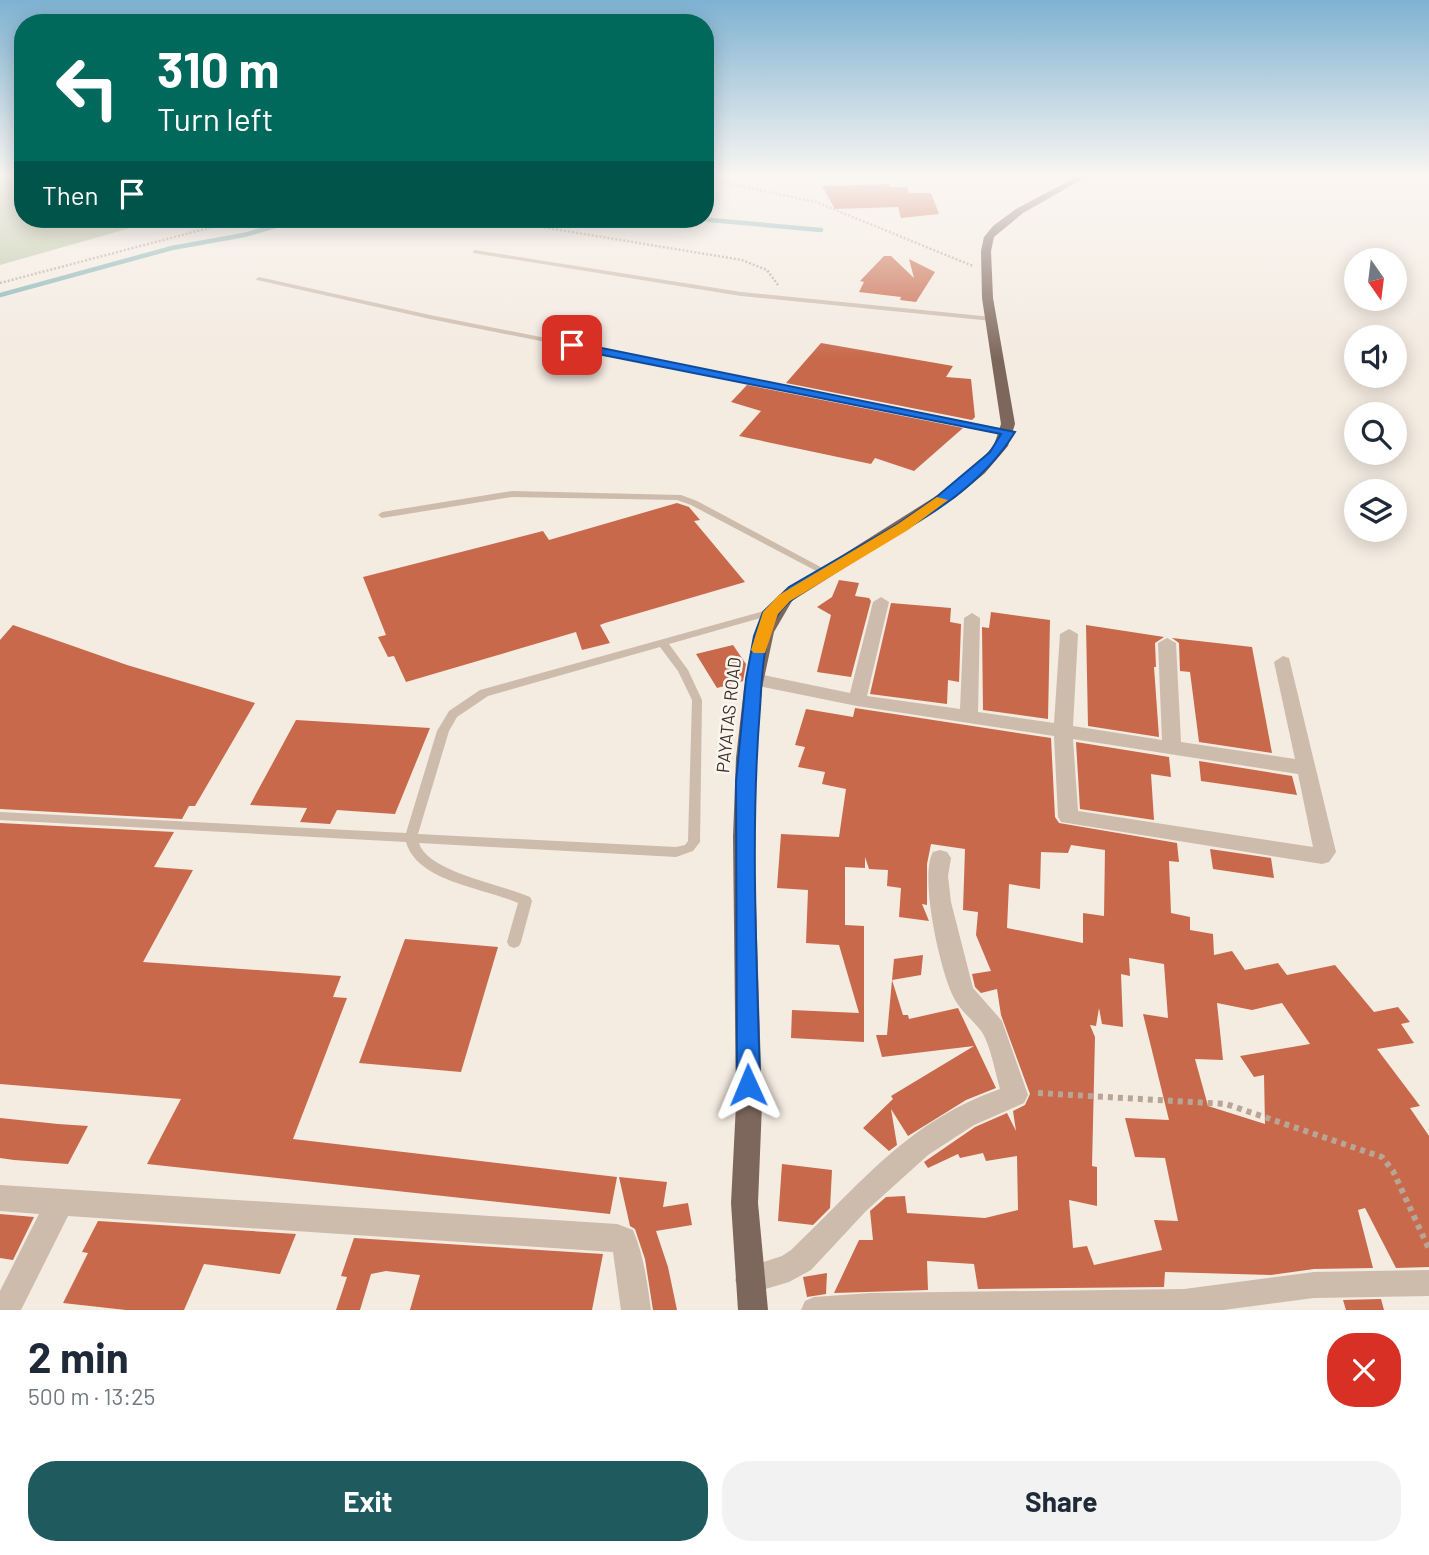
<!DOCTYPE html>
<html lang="en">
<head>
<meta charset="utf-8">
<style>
	:root { --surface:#fff; --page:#f2f2f3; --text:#1f2937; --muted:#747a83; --accent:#1f5a5e }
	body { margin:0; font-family:Barlow,sans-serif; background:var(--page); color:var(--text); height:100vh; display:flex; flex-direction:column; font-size:26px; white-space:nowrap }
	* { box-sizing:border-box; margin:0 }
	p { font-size:23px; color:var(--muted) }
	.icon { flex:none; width:38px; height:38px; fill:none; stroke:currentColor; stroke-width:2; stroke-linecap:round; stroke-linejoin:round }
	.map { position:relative; height:1310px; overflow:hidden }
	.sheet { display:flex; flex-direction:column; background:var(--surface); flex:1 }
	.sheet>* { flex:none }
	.guide { position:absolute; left:14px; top:14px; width:700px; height:214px; border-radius:28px; box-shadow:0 4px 18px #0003; background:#00695c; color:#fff; overflow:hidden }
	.needle { width:46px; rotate:166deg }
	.buttons { position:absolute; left:1344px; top:248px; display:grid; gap:14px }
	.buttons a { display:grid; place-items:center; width:63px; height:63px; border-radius:50%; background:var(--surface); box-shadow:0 4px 18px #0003; font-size:35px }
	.pin { position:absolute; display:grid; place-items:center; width:60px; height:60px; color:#fff; margin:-30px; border-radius:14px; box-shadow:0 4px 10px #0006 }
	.me { position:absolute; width:77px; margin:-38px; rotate:359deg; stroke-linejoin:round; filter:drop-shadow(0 0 5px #0008) }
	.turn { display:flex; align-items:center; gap:24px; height:147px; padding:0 28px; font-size:32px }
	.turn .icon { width:91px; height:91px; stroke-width:2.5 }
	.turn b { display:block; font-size:49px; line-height:60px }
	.then { display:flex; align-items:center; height:66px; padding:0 28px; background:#0003; gap:14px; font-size:26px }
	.round { display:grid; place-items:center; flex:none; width:74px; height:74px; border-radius:28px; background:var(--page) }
	.summary { display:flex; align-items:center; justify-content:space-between; height:119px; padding:0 28px }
	h1 { font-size:42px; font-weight:700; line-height:52px }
	.primary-button { display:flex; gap:14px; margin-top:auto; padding:14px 28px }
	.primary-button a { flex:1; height:80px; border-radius:28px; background:var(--accent); color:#fff; font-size:28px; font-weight:700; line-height:80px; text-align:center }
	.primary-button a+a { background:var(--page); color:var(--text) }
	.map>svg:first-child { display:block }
</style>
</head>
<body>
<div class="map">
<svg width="1429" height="1310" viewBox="0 0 1429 1310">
	<rect width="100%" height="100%" fill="#f4ebe1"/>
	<path fill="#b8c4a0" d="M0 176H23V219H162L0 265Z"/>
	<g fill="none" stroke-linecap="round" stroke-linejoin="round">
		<path stroke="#7fb0b2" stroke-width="4.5" d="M699 219 821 230
			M0 295 172 248 244 235 300 219"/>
	</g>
	<path fill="#c8694b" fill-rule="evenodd" d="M889 184 891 187H907L909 193H931L939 214 901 218 898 207 835 209 822 186Z
		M884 256H891L914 278 909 259 935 272 916 302 900 300 901 297 859 292 864 282 860 281Z
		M821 343 953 366 946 377 971 379 975 417 972 420 786 383Z
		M747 385 762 388 963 428 914 471 875 458 871 464 739 436 761 411 731 402Z
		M677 503 689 507 700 520 694 521 745 582 605 623 600 625 610 643 582 650 576 632 406 682 394 656 388 657 378 637 386 635 363 577 543 531 549 540Z
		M839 580 859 583 855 596 869 598 871 601 851 677 817 672 831 615 817 607 832 597Z
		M891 603 951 608 950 622 961 624 959 682 948 680 947 704 870 694Z
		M991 612 1050 620 1048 719 983 710 982 627 989 628Z
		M13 625 127 665 255 703 195 806H189L182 819 0 809V640Z
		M1086 625 1164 637 1155 643 1156 667H1154L1159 737 1088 726Z
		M1172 638 1252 647 1272 753 1199 742 1190 672 1180 671 1179 643Z
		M733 645 746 664 743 681 717 688 696 654Z
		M855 708 1051 738 1055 817 1059 823 1177 843 1179 862 1169 861 1171 913 1190 917V930L1213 934 1214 955 1232 951 1245 970 1278 963 1287 975 1335 965 1374 1012 1398 1007 1410 1022 1401 1024 1414 1043 1377 1049 1420 1106 1410 1108 1429 1136V1267L1396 1268 1365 1208 1358 1210 1373 1268 1314 1269 1271 1275 1165 1272 1164 1287 978 1289 974 1264 927 1261 928 1290 834 1293 859 1240H873L870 1211 886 1197 905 1196 907 1213 985 1218 1018 1210 1017 1156 986 1161 983 1153 960 1158 958 1154 928 1168 924 1162 975 1127 1007 1113 1016 1131 1013 1111 1025 1105 1030 1094 1001 1015 997 989 981 993 975 987 972 974 991 971 976 935 978 912 963 910 965 849 931 844 927 864V905L922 904 929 921 899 917 901 888 887 886 888 870 869 869 865 857V868L845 867V925L864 926V1042L791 1038 792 1010 859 1013 839 945 806 943 808 890 777 888 781 834 839 837 846 789 822 784 825 772 798 767 805 747 795 745 806 709 853 717ZM1071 845 1105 850 1104 916 1083 913V943L1007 928 1009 884 1040 889 1041 852 1068 853ZM1129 958 1164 964 1168 1018 1143 1014 1169 1120 1125 1118 1135 1157 1165 1158 1178 1221 1154 1220 1162 1250 1094 1265 1087 1246 1073 1248 1069 1200 1097 1206V1167L1092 1166 1095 1037 1090 1025 1096 1026 1099 1008 1102 1024 1123 1027 1121 974 1130 976ZM1217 1003 1252 1010 1282 1003 1310 1044 1240 1056 1254 1077 1264 1075 1265 1124 1208 1106 1195 1059 1223 1060Z
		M296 720 430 728 395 814 337 810 330 824 300 822 307 808 250 805Z
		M1076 742 1169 757 1171 777 1151 774 1154 820 1080 809Z
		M1199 761 1292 776 1297 795 1201 781Z
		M0 823 174 832 154 867 193 870 143 962 341 976 333 997 347 998 293 1139 617 1177 610 1214 147 1164 181 1099 0 1084Z
		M1210 849 1271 858 1274 878 1213 869Z
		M405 939 498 947 461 1072 359 1063Z
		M923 955 921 975 892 980 894 959Z
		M892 980 903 1015H908L909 1019 958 1008 996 1088 966 1100 908 1136 891 1109 897 1145 889 1151 863 1128 893 1099 891 1096 974 1046 882 1057 876 1035H887Z
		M0 1118 58 1124 88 1126 68 1164 14 1160 0 1158Z
		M782 1164 832 1170 830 1208 813 1225 778 1221Z
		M619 1177 667 1182 663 1207 688 1203 692 1225 656 1231 668 1267 677 1310H653L645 1259 635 1229 630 1226Z
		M0 1214 34 1217 13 1260 0 1258Z
		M98 1221 296 1234 280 1274 204 1264 184 1310H126L63 1303 88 1253 82 1252Z
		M354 1238 603 1254 592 1310H410L420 1275 386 1271 371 1274 360 1310H336L347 1277 341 1276Z
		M827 1273 826 1294 807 1297 803 1277Z
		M1381 1299 1384 1310H1346L1343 1300Z"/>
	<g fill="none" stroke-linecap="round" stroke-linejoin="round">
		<path stroke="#b9a596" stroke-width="2.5" stroke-dasharray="2 2" stroke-linecap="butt" d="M705 179 816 202 973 266
			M493 219 742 260 767 270 778 285
			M0 283 243 219"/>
		<path stroke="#b9a596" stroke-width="6" stroke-dasharray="5 5" stroke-linecap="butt" d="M1038 1093 1226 1104 1382 1157 1393 1171 1429 1249"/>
		<path fill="#cdbbac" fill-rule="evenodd" d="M475 250 741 292 992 317 995 319 992 321 741 296 473 253V251Z
			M259 277 430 315 1009 430 1013 432 1009 434 430 319 257 280 256 279Z
			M512 491 681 495 697 501 830 572 825 575 822 574 691 505 677 500 512 497 382 518 378 515 382 512Z
			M771 609 775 610 776 612 775 614 669 644 688 670 702 700 700 842 693 851 676 857 419 843C427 872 504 885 530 897L532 901 521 942 519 946 514 948 509 946 507 942 518 903C485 888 417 882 406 842L0 820V812L406 833 437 731 449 711 480 690ZM660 647 678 671 692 700 688 841 685 845 676 847 418 834 449 731 457 717 488 696Z"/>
		<path fill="#cdbbac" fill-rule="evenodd" d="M1429 1270V1296L1314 1298 1223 1310H801L805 1301 814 1297 871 1293 1184 1289 1314 1272Z"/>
		<path fill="#cdbbac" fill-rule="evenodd" d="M881 597 889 602 867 696 960 709 964 618 972 613 980 618 978 712 1054 723 1060 634 1069 629 1078 634 1073 726 1162 740 1158 643 1167 638 1176 643 1181 742 1295 759 1274 662 1283 656 1289 658 1336 852 1329 862 1322 864 1061 822 1058 817 1054 736 857 706 754 685 745 679 754 673 850 693 873 602ZM1073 739 1298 774 1313 847 1078 811Z
			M940 850 947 852 951 858 948 876 951 902 973 988 1002 1021 1028 1095 1024 1103 974 1125 928 1155 866 1211 811 1270 789 1282 749 1294 739 1290 735 1280 739 1270 782 1256 791 1250C860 1185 906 1122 1000 1089 995 1072 991 1047 982 1032 972 1019 959 1010 952 994 940 968 919 877 933 852Z
			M0 1185 617 1224 633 1230C644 1256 647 1282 651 1310H621L613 1252 68 1216 21 1310H0V1291L39 1214 0 1211Z"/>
		<path fill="#7d675c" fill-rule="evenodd" d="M1078 176H1088L1023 213 994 237 991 251 993 298 1015 424 1008 446 985 473 955 498 792 601 774 632 762 688 756 758 754 837 762 1104 758 1203 768 1310H738L731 1203 736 1104 733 837 736 758 744 688 757 632 779 595 944 491 975 467 994 445 1001 424 982 298 981 251 984 237 993 226 1016 209Z"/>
	</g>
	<linearGradient id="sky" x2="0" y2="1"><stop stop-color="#7eb2d2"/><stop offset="0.49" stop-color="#faf6f2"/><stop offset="1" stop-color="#faf6f2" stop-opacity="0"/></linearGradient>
	<rect width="1429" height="359" fill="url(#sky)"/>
	<path fill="#1a73e8" stroke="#114b97" stroke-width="2" d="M572 342 1015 432C967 511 873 541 801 593 794 598 782 607 778 615 762 640 762 679 760 708 750 833 757 959 760 1085L756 1092 748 1095 740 1092 737 1085 736 782 746 679 754 636 763 612 789 587 898 524 934 499 990 452 1001 434 568 348 566 345Z"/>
	<path fill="#f59e0b" d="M937 497 948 500 908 530 790 601 778 614 765 653H754L751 650 763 612 779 595 898 524Z"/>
	<g text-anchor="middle" stroke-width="5" stroke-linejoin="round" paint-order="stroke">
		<g font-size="18" fill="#3b302b" stroke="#fbf5ee">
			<text transform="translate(729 715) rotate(-84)" y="6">PAYATAS ROAD</text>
		</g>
	</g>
</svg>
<div class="buttons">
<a><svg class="needle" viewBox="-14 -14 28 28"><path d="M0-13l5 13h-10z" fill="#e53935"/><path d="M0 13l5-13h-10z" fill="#747a83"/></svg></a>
<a><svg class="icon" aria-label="sound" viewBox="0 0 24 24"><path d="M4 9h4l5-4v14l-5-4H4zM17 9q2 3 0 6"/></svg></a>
<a><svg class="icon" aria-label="search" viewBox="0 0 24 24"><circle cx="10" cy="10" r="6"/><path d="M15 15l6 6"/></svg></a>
<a><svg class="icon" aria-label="layers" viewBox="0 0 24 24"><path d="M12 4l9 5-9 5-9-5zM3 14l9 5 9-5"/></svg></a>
</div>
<div class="pin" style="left:572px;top:345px;background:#d93025"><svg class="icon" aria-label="arrive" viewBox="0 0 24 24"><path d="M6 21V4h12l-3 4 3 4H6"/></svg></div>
<svg class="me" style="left:748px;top:1085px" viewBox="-20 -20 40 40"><path d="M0-17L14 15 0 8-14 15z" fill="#1a73e8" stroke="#fff" stroke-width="4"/></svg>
<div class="guide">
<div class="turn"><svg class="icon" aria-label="left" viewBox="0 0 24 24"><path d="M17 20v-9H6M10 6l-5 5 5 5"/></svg><div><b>310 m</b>Turn left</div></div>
<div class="then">Then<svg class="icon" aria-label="arrive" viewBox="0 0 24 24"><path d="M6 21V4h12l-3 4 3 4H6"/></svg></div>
</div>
</div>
<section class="sheet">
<div class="summary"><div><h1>2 min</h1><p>500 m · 13:25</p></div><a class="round" style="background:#d93025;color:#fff"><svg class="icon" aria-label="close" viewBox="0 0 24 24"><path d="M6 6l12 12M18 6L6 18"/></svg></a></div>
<div class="primary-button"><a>Exit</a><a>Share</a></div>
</section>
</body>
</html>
